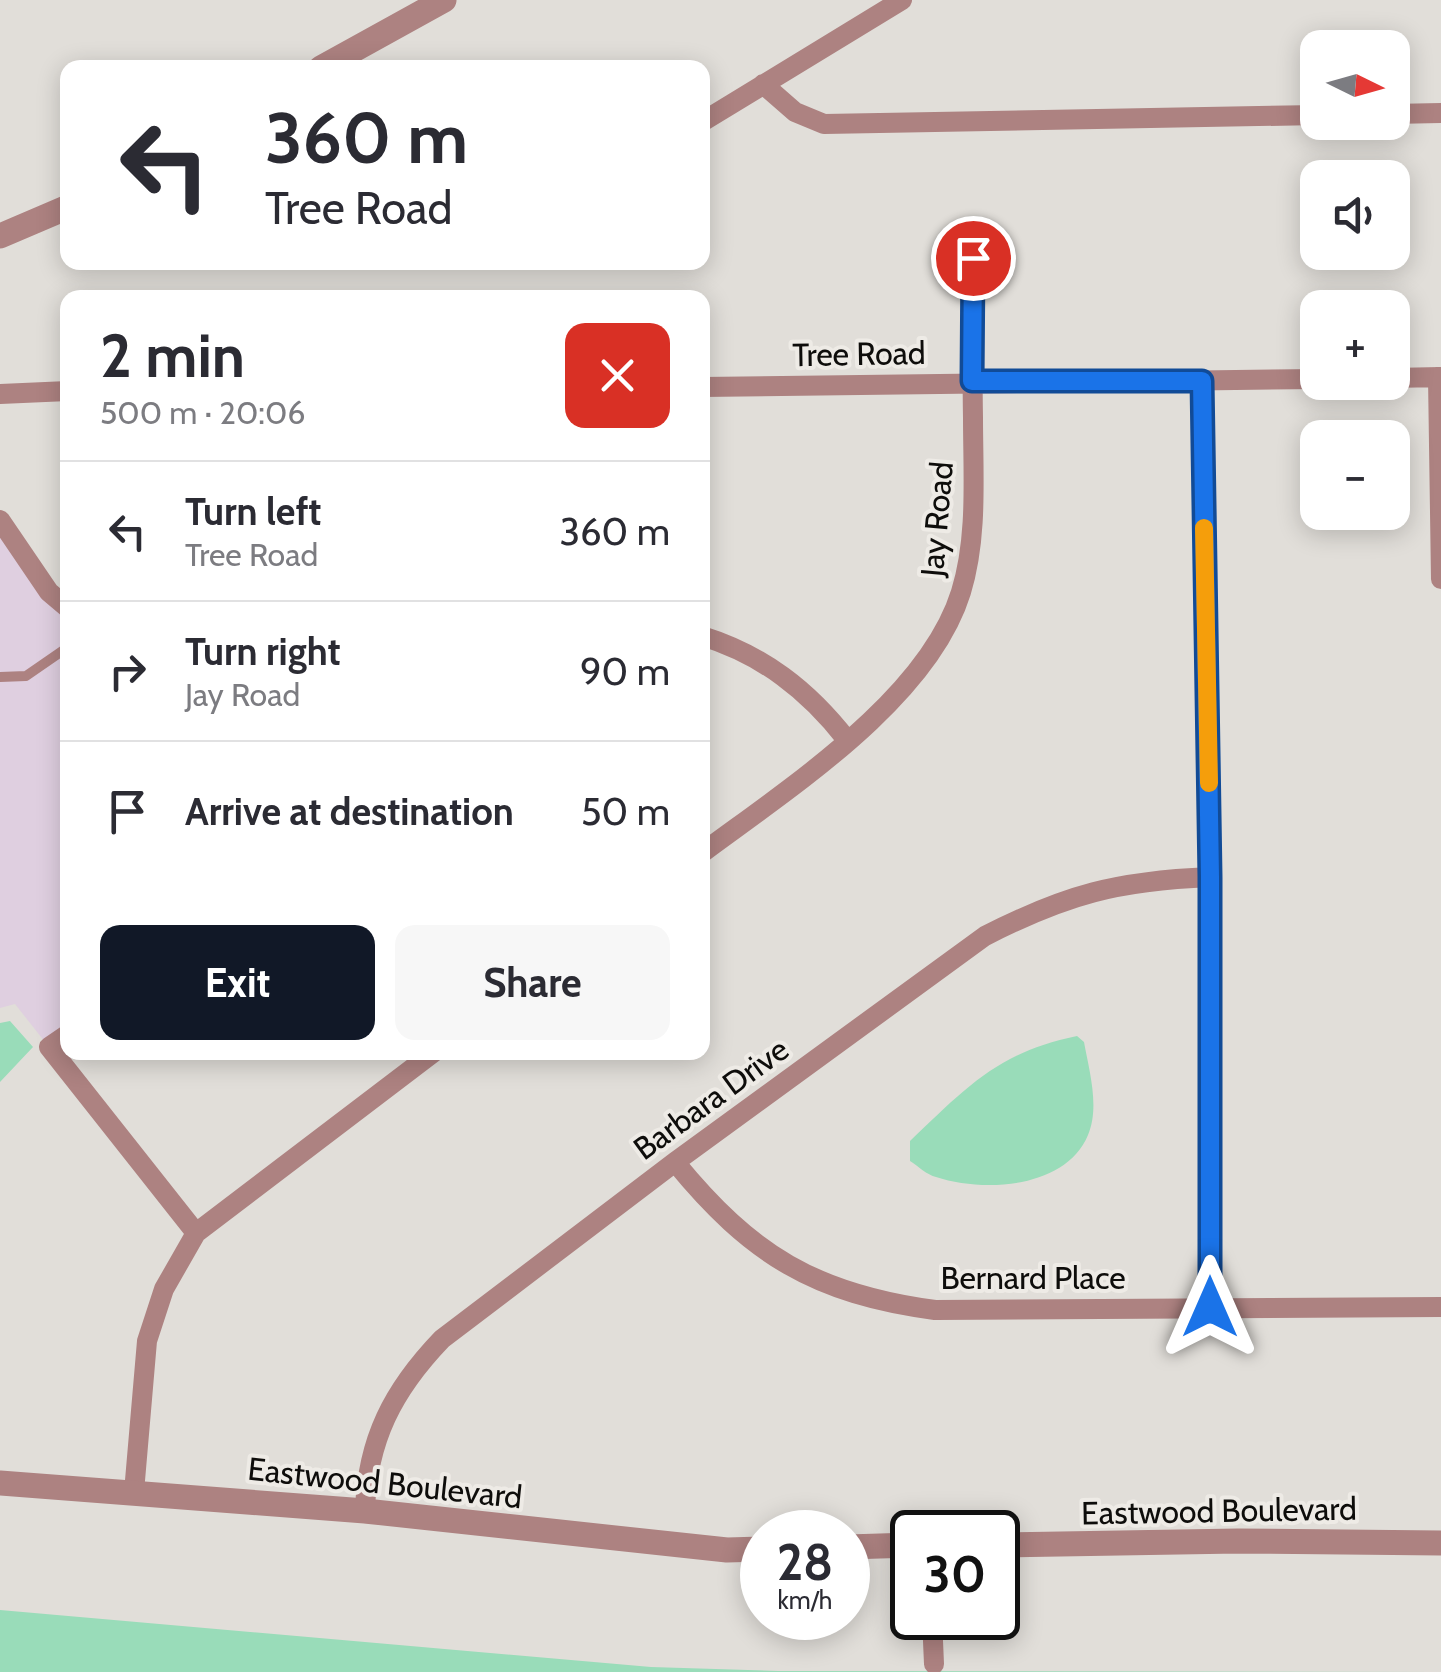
<!DOCTYPE html>
<html lang="en">
<head>
<meta charset="utf-8">
<style>
	:root { --surface:#fff; --page:#f7f7f7; --text:#2b2b33; --muted:#7c7c81; --line:#e1e1e2; --accent:#111827 }
	body { margin:0; font-family:Cabin,sans-serif; background:var(--page); color:var(--text); height:100vh; display:flex; flex-direction:column; font-size:38px; white-space:nowrap }
	* { box-sizing:border-box; margin:0 }
	p { font-size:32px; color:var(--muted) }
	.icon { flex:none; width:55px; height:55px; fill:none; stroke:currentColor; stroke-width:2; stroke-linecap:round; stroke-linejoin:round }
	.map { position:relative; flex:1; overflow:hidden }
	.drawer { position:absolute; left:60px; top:290px; width:650px; height:770px; display:flex; flex-direction:column; background:var(--surface); border-radius:20px; box-shadow:0 5px 25px #0003 }
	.drawer>* { flex:none }
	.guide { position:absolute; left:60px; top:60px; width:650px; height:210px; border-radius:20px; box-shadow:0 5px 25px #0003; background:#fff; color:var(--text); overflow:hidden }
	.needle { width:65px; rotate:95deg }
	.buttons { position:absolute; left:1300px; top:30px; display:grid; gap:20px }
	.buttons a { display:grid; place-items:center; width:110px; height:110px; border-radius:20px; background:var(--surface); box-shadow:0 5px 25px #0003; font-size:50px }
	.speed { position:absolute; left:740px; top:1510px; display:flex; gap:20px; font-size:50px; font-weight:700; text-align:center }
	.speed>* { display:grid; place-content:center; width:130px; height:130px; border-radius:50%; background:var(--surface); box-shadow:0 5px 25px #0003; line-height:1 }
	.speed small { font-size:25px; font-weight:400 }
	.speed .limit { border:5px solid #111; border-radius:15px; background:#fff; color:#111 }
	.pin { position:absolute; display:grid; place-items:center; width:85px; height:85px; color:#fff; margin:-42px; border:5px solid #fff; border-radius:50%; box-shadow:0 2px 10px #0007 }
	.me { position:absolute; width:110px; margin:-55px; rotate:0deg; stroke-linejoin:round; filter:drop-shadow(0 0 8px #0008) }
	.turn { display:flex; align-items:center; gap:35px; height:210px; padding:0 40px; font-size:45px }
	.turn .icon { width:130px; height:130px; stroke-width:2.5 }
	.turn b { display:block; font-size:70px; line-height:85px }
	.round { display:grid; place-items:center; flex:none; width:105px; height:105px; border-radius:20px; background:var(--page) }
	.summary { display:flex; align-items:center; justify-content:space-between; height:170px; padding:0 40px }
	h1 { font-size:60px; font-weight:700; line-height:75px }
	.cta { display:flex; gap:20px; margin-top:auto; padding:20px 40px }
	.cta a { flex:1; height:115px; border-radius:20px; background:var(--accent); color:#fff; font-size:40px; font-weight:700; line-height:115px; text-align:center }
	.cta a+a { background:var(--page); color:var(--text) }
	ul { padding:0; list-style:none }
	li { display:flex; align-items:center; gap:30px; height:140px; padding:0 40px; border-top:2px solid var(--line) }
	li div { flex:1 }
	li b { display:block; font-size:38px }
	li em { font-style:normal }
	.map>svg:first-child { display:block }
</style>
</head>
<body>
<div class="map">
<svg width="1441" height="1672" viewBox="0 0 1441 1672">
	<rect width="100%" height="100%" fill="#e1ded9"/>
	<path fill="#dfcfe0" d="M0 520 67 608 68 1034 49 1047 15 1004 0 1008Z"/>
	<path fill="#99dcb9" d="M10 1021 33 1047 0 1082V1023Z
		M1077 1036 1084 1042C1089 1070 1100 1107 1088 1135 1066 1188 985 1193 936 1177 927 1175 918 1166 910 1161V1141C966 1088 998 1052 1077 1036Z
		M0 1610 651 1667 778 1671 1441 1672H0Z"/>
	<g fill="none" stroke-linecap="round" stroke-linejoin="round">
		<path stroke="#ad8281" stroke-width="10" d="M0 677 26 676 68 647"/>
		<path stroke="#ad8281" stroke-width="20" d="M763 84 795 112 824 124 1318 115
			M1392 114 1441 113
			M702 122 902 0
			M1438 377 1441 579
			M1392 378 1441 377
			M1202 381 1210 877 1209 1307
			M702 387 1318 379
			M0 394 68 391
			M0 520 49 592 68 608
			M702 636C763 655 808 690 847 740
			M702 853C789 788 928 699 961 592 978 537 973 475 973 418 972 364 973 311 973 258
			M68 1034 49 1047 196 1233
			M675 1162C751 1255 815 1294 935 1310L1441 1307
			M134 1492 147 1341 164 1289 196 1233 434 1052
			M365 1511C367 1440 393 1390 442 1339L675 1162 985 936C1067 894 1118 881 1210 877
			M932 1618 934 1664"/>
		<path stroke="#ad8281" stroke-width="25" d="M321 68 444 0
			M0 236 68 207
			M0 1483 365 1511 727 1550 762 1549
			M998 1545 1238 1541 1441 1543
			M848 1547 912 1545"/>
	</g>
	<g fill="none" stroke-linecap="round" stroke-linejoin="round">
		<g stroke="#114b97" stroke-width="25">
			<path id="route" d="M973 258 972 381H1202L1210 877V1307"/>
		</g>
		<use href="#route" stroke="#1a73e8" stroke-width="18"/>
		<path stroke="#f59e0b" stroke-width="18" d="M1204 528 1209 783"/>
	</g>
	<g text-anchor="middle" stroke-width="8" stroke-linejoin="round" paint-order="stroke">
		<g font-size="32" fill="#0e0d0b" stroke="#eeebe6">
			<text transform="translate(859 354) rotate(-1)" y="11">Tree Road</text>
			<text transform="translate(937 519) rotate(-85)" y="11">Jay Road</text>
			<text transform="translate(711 1099) rotate(-36)" y="11">Barbara Drive</text>
			<text x="1033" y="1289">Bernard Place</text>
			<text transform="translate(385 1483) rotate(6)" y="11">Eastwood Boulevard</text>
			<text transform="translate(1219 1511) rotate(-1)" y="11">Eastwood Boulevard</text>
		</g>
	</g>
</svg>
<div class="buttons">
<a><svg class="needle" viewBox="-14 -14 28 28"><path d="M0-13l5 13h-10z" fill="#e53935"/><path d="M0 13l5-13h-10z" fill="#7c7c81"/></svg></a>
<a><svg class="icon" aria-label="sound" viewBox="0 0 24 24"><path d="M4 9h4l5-4v14l-5-4H4zM17 9q2 3 0 6"/></svg></a>
<a>+</a>
<a>−</a>
</div>
<div class="speed"><div>28<small>km/h</small></div><div class="limit">30</div></div>
<div class="pin" style="left:973px;top:258px;background:#d93025"><svg class="icon" aria-label="arrive" viewBox="0 0 24 24"><path d="M6 21V4h12l-3 4 3 4H6"/></svg></div>
<svg class="me" style="left:1210px;top:1307px" viewBox="-20 -20 40 40"><path d="M0-17L14 15 0 8-14 15z" fill="#1a73e8" stroke="#fff" stroke-width="4"/></svg>
<div class="guide">
<div class="turn"><svg class="icon" aria-label="left" viewBox="0 0 24 24"><path d="M17 20v-9H6M10 6l-5 5 5 5"/></svg><div><b>360 m</b>Tree Road</div></div>
</div>
<section class="drawer">
<div class="summary"><div><h1>2 min</h1><p>500 m · 20:06</p></div><a class="round" style="background:#d93025;color:#fff"><svg class="icon" aria-label="close" viewBox="0 0 24 24"><path d="M6 6l12 12M18 6L6 18"/></svg></a></div>
<ul>
<li><svg class="icon" aria-label="left" viewBox="0 0 24 24"><path d="M17 20v-9H6M10 6l-5 5 5 5"/></svg><div><b>Turn left</b><p>Tree Road</p></div><em>360 m</em></li>
<li><svg class="icon" aria-label="right" viewBox="0 0 24 24"><path d="M7 20v-9h11M14 6l5 5-5 5"/></svg><div><b>Turn right</b><p>Jay Road</p></div><em>90 m</em></li>
<li><svg class="icon" aria-label="arrive" viewBox="0 0 24 24"><path d="M6 21V4h12l-3 4 3 4H6"/></svg><div><b>Arrive at destination</b></div><em>50 m</em></li>
</ul>
<div class="cta"><a>Exit</a><a>Share</a></div>
</section>
</div>
</body>
</html>
